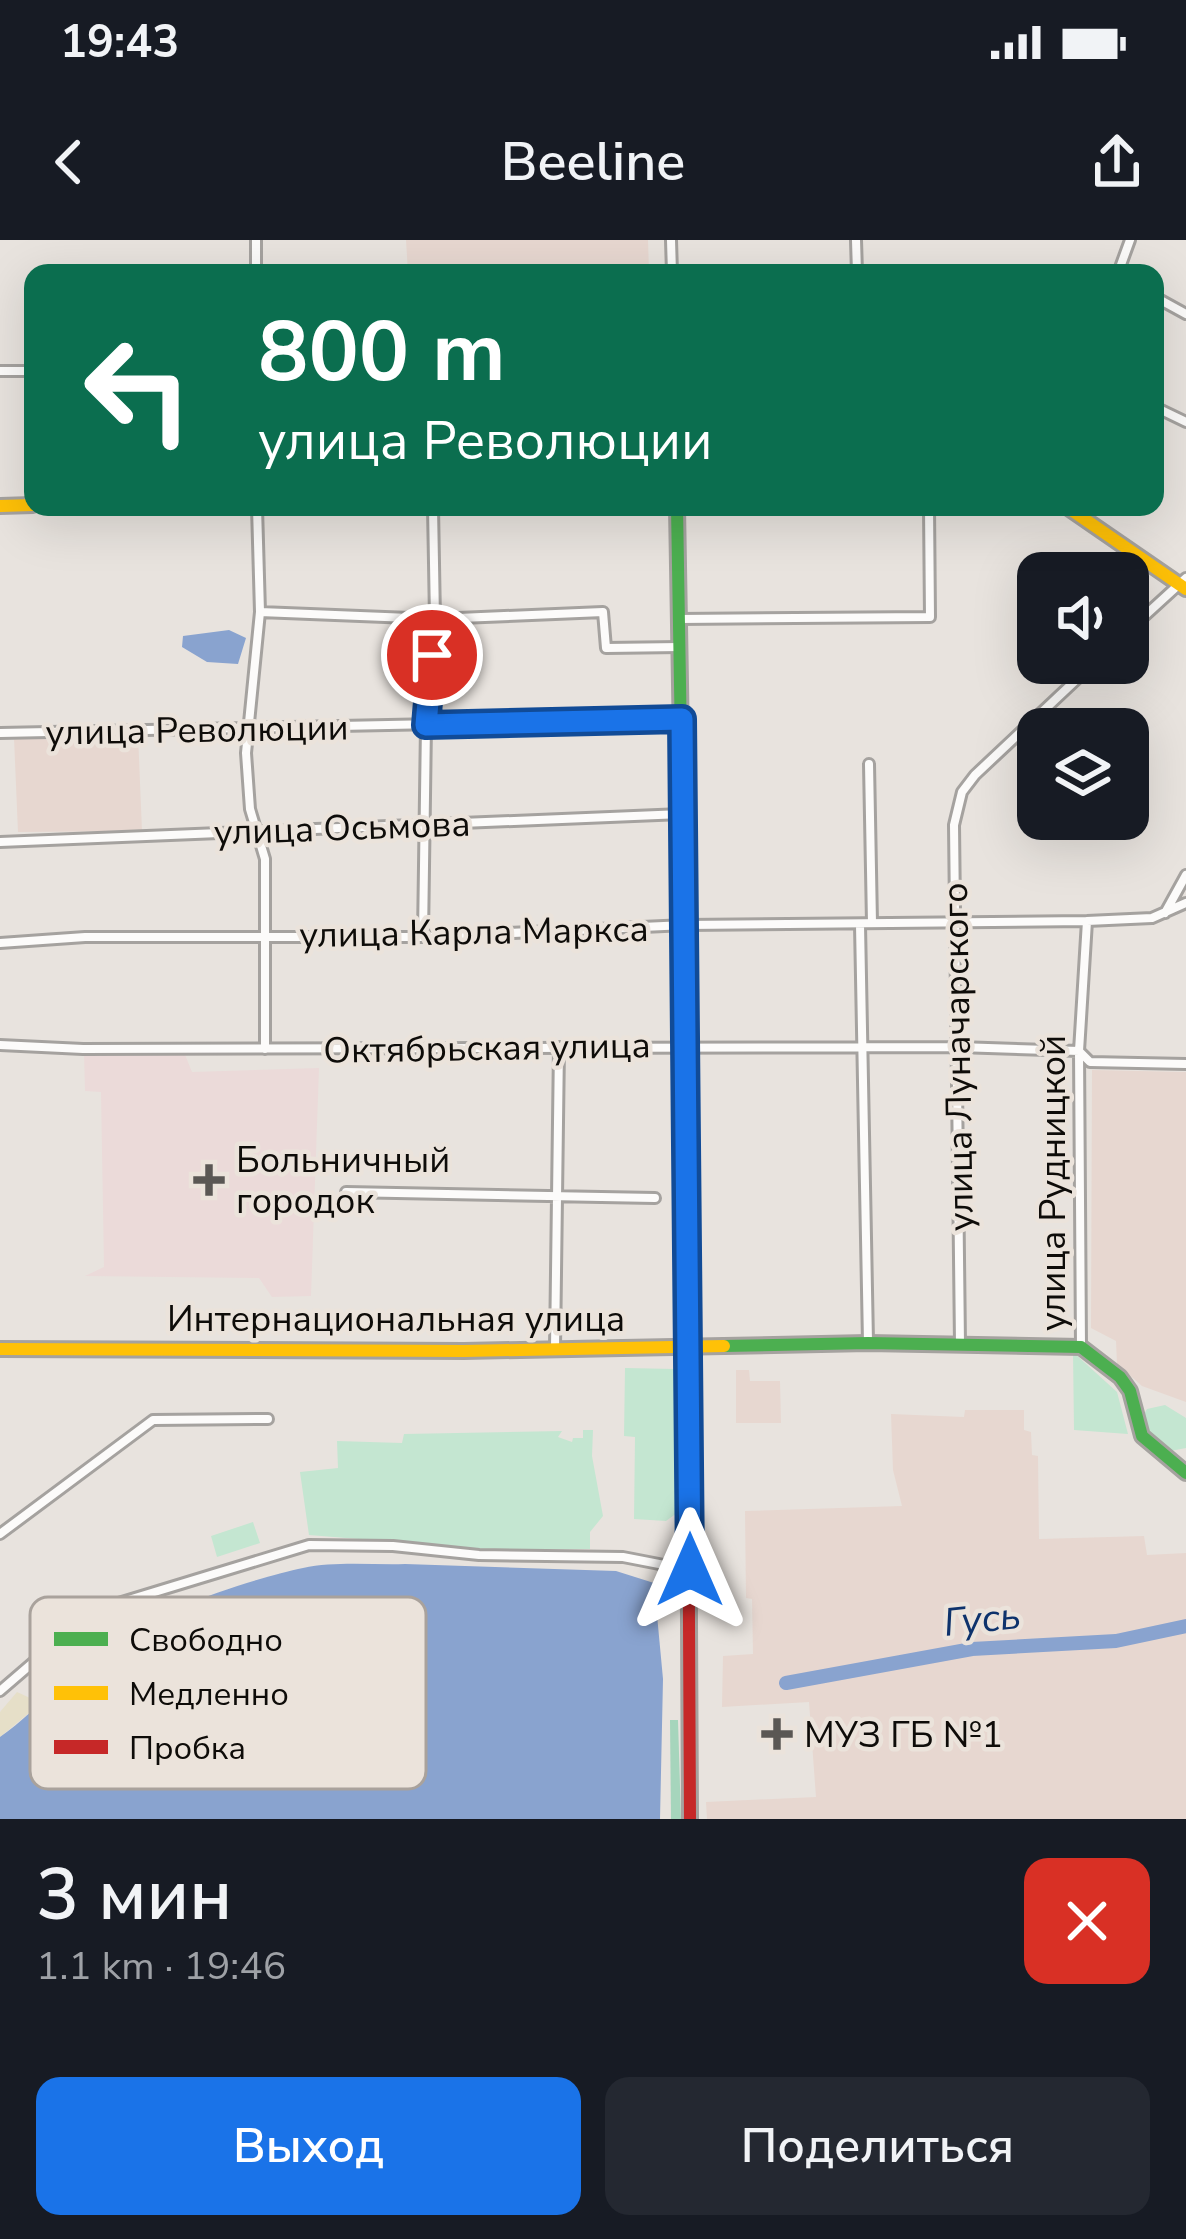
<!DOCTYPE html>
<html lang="ru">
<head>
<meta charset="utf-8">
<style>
	:root { --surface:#171b24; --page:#242831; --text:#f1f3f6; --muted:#9ea1a6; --accent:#1a73e8 }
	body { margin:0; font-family:"Nunito Sans",sans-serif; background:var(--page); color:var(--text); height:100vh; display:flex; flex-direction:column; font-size:45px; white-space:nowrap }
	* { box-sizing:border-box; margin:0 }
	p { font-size:39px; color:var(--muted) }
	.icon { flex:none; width:66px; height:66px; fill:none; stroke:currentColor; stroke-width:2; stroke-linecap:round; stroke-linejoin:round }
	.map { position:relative; height:1579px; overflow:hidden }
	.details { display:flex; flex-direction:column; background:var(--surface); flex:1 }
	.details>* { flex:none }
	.guide { position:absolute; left:24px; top:24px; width:1140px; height:252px; border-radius:24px; box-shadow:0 12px 48px #0002; background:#0b6e4f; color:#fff; overflow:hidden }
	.buttons { position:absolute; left:1017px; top:312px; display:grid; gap:24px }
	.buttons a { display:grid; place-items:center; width:132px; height:132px; border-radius:24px; background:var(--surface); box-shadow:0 12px 48px #0002; font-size:60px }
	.pin { position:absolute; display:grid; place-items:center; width:102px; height:102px; color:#fff; margin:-51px; border:6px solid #fff; border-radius:50%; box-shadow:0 3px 12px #0007 }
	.me { position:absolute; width:132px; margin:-66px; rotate:0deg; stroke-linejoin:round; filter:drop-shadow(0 0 9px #0008) }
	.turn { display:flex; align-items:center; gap:42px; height:252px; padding:0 36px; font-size:54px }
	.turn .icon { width:156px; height:156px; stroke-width:2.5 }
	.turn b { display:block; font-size:84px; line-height:102px }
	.round { display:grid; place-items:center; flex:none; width:126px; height:126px; border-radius:24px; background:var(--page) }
	.overview { display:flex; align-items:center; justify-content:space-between; height:204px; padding:0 36px }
	h1 { font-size:72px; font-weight:600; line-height:90px }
	.primary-button { display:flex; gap:24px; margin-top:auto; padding:24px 36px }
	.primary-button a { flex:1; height:138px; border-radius:24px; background:var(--accent); color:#fff; font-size:48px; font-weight:600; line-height:138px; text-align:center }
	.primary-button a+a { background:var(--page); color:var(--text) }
	.status { display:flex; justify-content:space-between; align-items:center; height:84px; padding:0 60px; background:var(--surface); direction:ltr }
	.status svg { height:33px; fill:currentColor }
	header { display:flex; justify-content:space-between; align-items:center; height:156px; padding:0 36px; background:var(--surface); font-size:54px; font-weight:600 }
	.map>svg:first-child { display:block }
</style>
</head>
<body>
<div class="status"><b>19:43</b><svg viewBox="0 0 49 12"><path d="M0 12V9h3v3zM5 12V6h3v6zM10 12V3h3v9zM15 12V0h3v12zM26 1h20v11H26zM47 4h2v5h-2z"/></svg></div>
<header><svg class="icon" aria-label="back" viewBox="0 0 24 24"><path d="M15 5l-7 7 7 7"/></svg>Beeline<svg class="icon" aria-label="share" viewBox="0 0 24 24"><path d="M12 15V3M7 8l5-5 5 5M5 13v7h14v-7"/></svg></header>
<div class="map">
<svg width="1186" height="1579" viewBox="0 0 1186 1579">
	<rect width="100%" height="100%" fill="#e8e3de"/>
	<path fill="#e7d7d0" d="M406 0H648L649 33H408Z
		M138 494 142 591 18 592 14 498Z
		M1092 830 1186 832V1162L1142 1146 1117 1124 1116 1101 1091 1088Z
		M736 1130H749L750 1141H780L781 1183H736Z
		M965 1170H1024V1190L1031 1192 1032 1215 1038 1216 1039 1299 1144 1296 1147 1315 1186 1313V1579H707L706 1562 816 1557 809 1462 722 1467 723 1416 753 1414 752 1359 746 1358 745 1271 902 1266 893 1230 891 1174 964 1177Z"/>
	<path fill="#ebdad9" d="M184 812 192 832 319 828 311 1056 272 1057 259 1038 85 1036 104 1027 101 852 85 851 84 813Z"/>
	<path fill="#c4e6d1" d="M1073 1112 1117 1152 1128 1194 1074 1190Z
		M625 1128 676 1129 677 1273 666 1281 634 1279 635 1197 624 1196Z
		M1165 1165 1186 1178V1208L1165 1212 1146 1190 1143 1176 1147 1169Z
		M583 1190H593L592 1216 603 1276 590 1292V1309L441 1310 408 1303 309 1295 300 1232 338 1228 337 1201 402 1203 404 1194 562 1191 558 1197 572 1202 573 1198H583Z
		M253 1282 260 1303 217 1317 211 1296Z"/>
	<path fill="#a6d5bc" d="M670 1480H678L681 1579H671Z"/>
	<path fill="#e6dfc8" d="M17 1452 41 1463 0 1497V1472Z"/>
	<path fill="#89a3cf" d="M229 390 246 398 238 424 207 422 182 407 183 396Z
		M405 1324 616 1331 654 1343 663 1439 660 1579H0V1497C43 1467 75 1423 120 1395 157 1371 258 1337 303 1328 335 1321 372 1325 405 1324Z"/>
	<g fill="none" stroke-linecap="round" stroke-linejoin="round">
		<path stroke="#89a3cf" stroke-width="14" d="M786 1443 972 1409 1116 1401 1186 1386"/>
		<g stroke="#a5a29f" stroke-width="14">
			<path id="street" d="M256 0V33
				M671 0 672 33
				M856 0 857 33
				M1118 33 1130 0
				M1155 57 1186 74
				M0 131H33
				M1155 167 1186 182
				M257 267 260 372 246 513 250 569 265 619V809
				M260 372 435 379 603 372 606 408 680 407
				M679 379 930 377 929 267
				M1128 391 1186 338
				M0 493 680 479
				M869 524 872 683
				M0 602 682 574
				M1165 673 1186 635
				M860 685 868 1102
				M423 697 426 485 435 379 433 267
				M0 703 85 697H423L686 685 1087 681 1152 678 1186 663
				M0 805 83 809 958 807 1079 811 1090 822 1186 824
				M346 952 655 958
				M960 1104 954 585 962 552 975 535 1094 423
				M1081 1107 1079 811 1087 681
				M555 1108 559 807
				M0 1294 153 1180 268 1179
				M0 1451 79 1383 112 1365 309 1305 393 1306 479 1315 623 1317 690 1330"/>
		</g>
		<g stroke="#a5a29f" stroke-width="18">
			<path id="fast" d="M677 267 686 796
				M724 1106 868 1103 1081 1107 1120 1137 1130 1151 1142 1196 1186 1233"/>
		</g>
		<g stroke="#a5a29f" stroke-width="18">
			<path id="slow" d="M0 266 33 265
				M1067 267 1186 349
				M0 1109 464 1111 724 1106"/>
		</g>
		<g stroke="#a5a29f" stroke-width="18">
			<path id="jam" d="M686 796 690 1579"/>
		</g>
		<use href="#street" stroke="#fcfbfa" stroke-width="8"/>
		<use href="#fast" stroke="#4caf50" stroke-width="12"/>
		<use href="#slow" stroke="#ffc107" stroke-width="12"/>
		<use href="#jam" stroke="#c62828" stroke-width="12"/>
	</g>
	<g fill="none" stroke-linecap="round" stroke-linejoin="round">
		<g stroke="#114b97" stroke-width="30">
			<path id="route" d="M432 415 426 485 682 479 690 1330"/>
		</g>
		<use href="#route" stroke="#1a73e8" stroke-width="21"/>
	</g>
	<g fill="#5a5754" stroke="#ebe3db" stroke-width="4.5">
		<path d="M203 922h12v12h12v12h-12v12h-12v-12h-12v-12h12z"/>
		<path d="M771 1476h12v12h12v12h-12v12h-12v-12h-12v-12h12z"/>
	</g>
	<g text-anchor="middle" stroke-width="9" stroke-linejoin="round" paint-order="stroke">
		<g font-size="36" fill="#0e0c09" stroke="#ebe3db">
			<text transform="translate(197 489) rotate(-1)" y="13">улица Революции</text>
			<text transform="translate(342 587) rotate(-2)" y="13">улица Осьмова</text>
			<text transform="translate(474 691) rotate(-1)" y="13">улица Карла Маркса</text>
			<text transform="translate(487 807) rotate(-1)" y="13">Октябрьская улица</text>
			<text transform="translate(957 817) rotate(-91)" y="13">улица Луначарского</text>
			<text transform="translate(1052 943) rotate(-90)" y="13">улица Рудницкой</text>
			<text x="396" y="1091">Интернациональная улица</text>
		</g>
		<g font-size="36" fill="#0e0c09" stroke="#ebe3db" text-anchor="start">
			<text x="236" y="932">Больничный<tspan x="236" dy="41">городок</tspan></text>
			<text x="804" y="1507">МУЗ ГБ №1</text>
		</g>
		<g font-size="39" font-style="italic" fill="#0d326c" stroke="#ebe3db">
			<text transform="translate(982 1378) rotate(-6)" y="14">Гусь</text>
		</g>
	</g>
	<rect x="30" y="1357" width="396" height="192" rx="18" fill="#ebe3db" stroke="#a9a29c" stroke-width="3"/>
	<rect x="54" y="1392" width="54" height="14" fill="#4caf50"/>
	<rect x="54" y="1446" width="54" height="14" fill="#ffc107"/>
	<rect x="54" y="1500" width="54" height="14" fill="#c62828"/>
	<g font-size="33" fill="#0e0c09">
		<text x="129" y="1411">Свободно</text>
		<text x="129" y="1465">Медленно</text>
		<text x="129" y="1519">Пробка</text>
	</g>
</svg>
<div class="buttons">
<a><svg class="icon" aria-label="sound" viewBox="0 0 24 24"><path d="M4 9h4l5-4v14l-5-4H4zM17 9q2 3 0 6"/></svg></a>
<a><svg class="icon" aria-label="layers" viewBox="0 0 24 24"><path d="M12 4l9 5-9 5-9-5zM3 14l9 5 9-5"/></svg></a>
</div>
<div class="pin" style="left:432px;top:415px;background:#d93025"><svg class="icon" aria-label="arrive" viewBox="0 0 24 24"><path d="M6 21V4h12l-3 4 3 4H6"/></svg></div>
<svg class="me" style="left:690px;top:1330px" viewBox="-20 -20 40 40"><path d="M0-17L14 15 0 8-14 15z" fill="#1a73e8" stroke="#fff" stroke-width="4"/></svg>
<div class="guide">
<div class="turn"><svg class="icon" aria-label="left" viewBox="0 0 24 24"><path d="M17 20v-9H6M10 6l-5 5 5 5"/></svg><div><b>800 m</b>улица Революции</div></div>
</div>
</div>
<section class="details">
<div class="overview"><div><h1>3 мин</h1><p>1.1 km · 19:46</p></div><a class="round" style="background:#d93025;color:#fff"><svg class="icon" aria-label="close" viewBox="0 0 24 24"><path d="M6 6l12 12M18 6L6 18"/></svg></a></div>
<div class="primary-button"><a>Выход</a><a>Поделиться</a></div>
</section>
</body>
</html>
